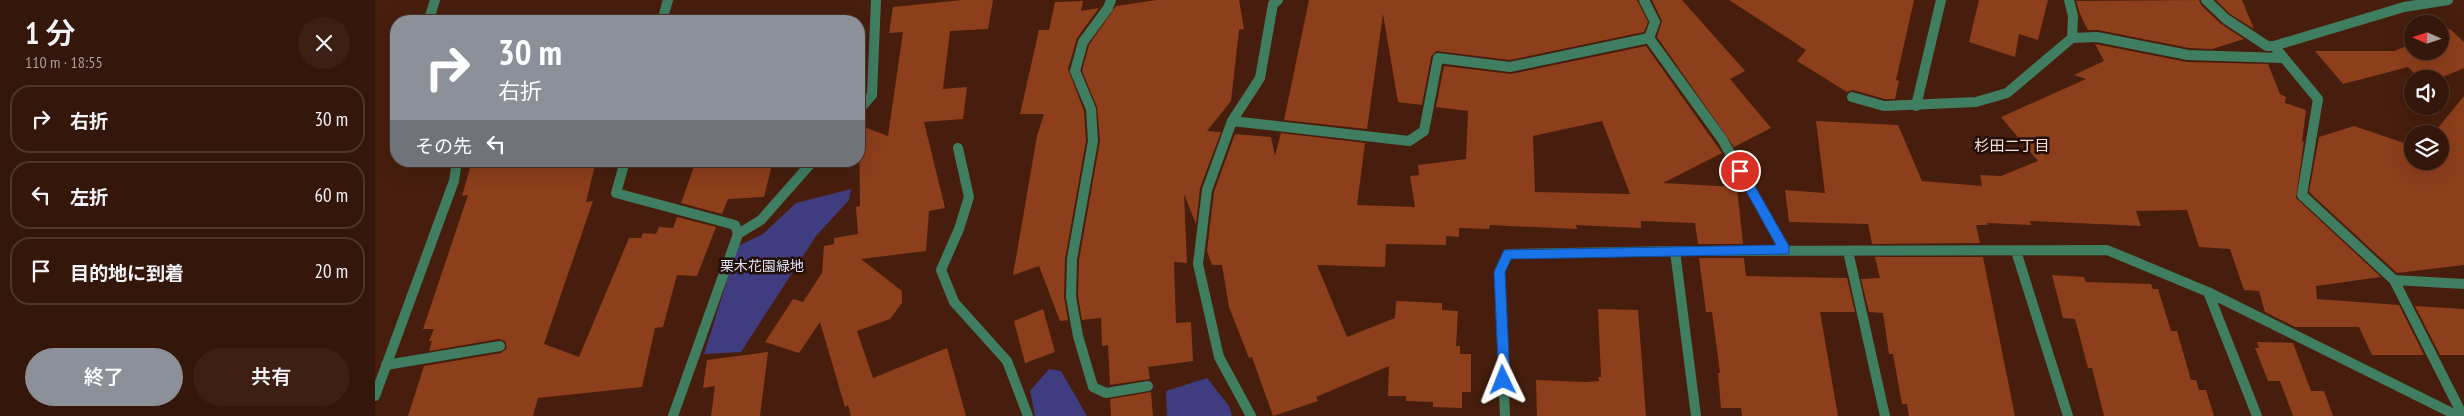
<!DOCTYPE html>
<html lang="ja">
<head>
<meta charset="utf-8">
<style>
	:root { --surface:#35160a; --page:#3d1f13; --text:#f1f3f6; --muted:#aa9f9c; --line:#4f352b; --accent:#8c9099 }
	body { margin:0; font-family:"PT Sans Narrow","Noto Sans JP",sans-serif; background:var(--page); color:var(--text); height:100vh; display:flex; flex-direction:column; font-size:19px; white-space:nowrap }
	* { box-sizing:border-box; margin:0 }
	p { font-size:16px; color:var(--muted) }
	.icon { flex:none; width:28px; height:28px; fill:none; stroke:currentColor; stroke-width:2; stroke-linecap:round; stroke-linejoin:round }
	.map { position:relative; flex:1; overflow:hidden }
	.details { display:flex; flex-direction:column; background:var(--surface); width:375px }
	.details>* { flex:none }
	.top-card { position:absolute; left:15px; top:15px; width:475px; height:152px; border-radius:20px; box-shadow:0 5px 20px #0002,0 0 0 1px var(--line); background:#8c9099; color:#fff; overflow:hidden }
	.needle { width:32px; rotate:273deg }
	.buttons { position:absolute; left:2029px; top:15px; display:grid; gap:10px }
	.buttons a { display:grid; place-items:center; width:45px; height:45px; border-radius:50%; background:var(--surface); box-shadow:0 5px 20px #0002,0 0 0 1px var(--line); font-size:25px }
	.pin { position:absolute; display:grid; place-items:center; width:42px; height:42px; color:#fff; margin:-21px; border:2px solid #fff; border-radius:50%; box-shadow:0 1px 5px #0007 }
	.me { position:absolute; width:55px; margin:-28px; rotate:358deg; stroke-linejoin:round; filter:drop-shadow(0 0 4px #0008) }
	.turn { display:flex; align-items:center; gap:18px; height:105px; padding:0 25px; font-size:22px }
	.turn .icon { width:65px; height:65px; stroke-width:2.5 }
	.turn b { display:block; font-size:35px; line-height:42px }
	.then { display:flex; align-items:center; height:48px; padding:0 25px; background:#0003; gap:10px; font-size:19px }
	.round { display:grid; place-items:center; flex:none; width:52px; height:52px; border-radius:26px; background:var(--page) }
	.summary { display:flex; align-items:center; justify-content:space-between; height:85px; padding:0 25px }
	h1 { font-size:30px; font-weight:600; line-height:38px }
	.action { display:flex; gap:10px; margin-top:auto; padding:10px 25px }
	.action a { flex:1; height:58px; border-radius:30px; background:var(--accent); color:#fff; font-size:20px; font-weight:600; line-height:58px; text-align:center }
	.action a+a { background:var(--page); color:var(--text) }
	ul { padding:0; list-style:none }
	li { display:flex; align-items:center; gap:15px; height:68px; margin:0 10px 8px; padding:0 15px; border:2px solid var(--line); border-radius:20px }
	li div { flex:1 }
	li b { display:block; font-size:19px }
	li em { font-style:normal }
	main { display:flex; flex:1; min-height:0 }
	.map>svg:first-child { display:block }
</style>
</head>
<body>
<main>
<section class="details">
<div class="summary"><div><h1>1 分</h1><p>110 m · 18:55</p></div><a class="round"><svg class="icon" aria-label="close" viewBox="0 0 24 24"><path d="M6 6l12 12M18 6L6 18"/></svg></a></div>
<ul>
<li><svg class="icon" aria-label="right" viewBox="0 0 24 24"><path d="M7 20v-9h11M14 6l5 5-5 5"/></svg><div><b>右折</b></div><em>30 m</em></li>
<li><svg class="icon" aria-label="left" viewBox="0 0 24 24"><path d="M17 20v-9H6M10 6l-5 5 5 5"/></svg><div><b>左折</b></div><em>60 m</em></li>
<li><svg class="icon" aria-label="arrive" viewBox="0 0 24 24"><path d="M6 21V4h12l-3 4 3 4H6"/></svg><div><b>目的地に到着</b></div><em>20 m</em></li>
</ul>
<div class="action"><a>終了</a><a>共有</a></div>
</section>
<div class="map">
<svg width="2089" height="416" viewBox="0 0 2089 416">
	<rect width="100%" height="100%" fill="#471e0d"/>
	<path fill="#3f3c80" d="M476 189 474 200 441 236 366 352 329 354 363 246 388 234 421 203Z
		M674 369 686 371 712 416H660L655 391Z
		M832 378 854 406 857 416H792L791 391Z"/>
	<path fill="#8d3e1b" fill-rule="evenodd" d="M587 0H618L613 29 575 31 568 89 592 87 588 119 549 122 570 208 554 211 551 251 486 259 527 291V303L515 319 482 331 498 378 572 348 591 416H476L473 405 470 407 445 322 424 353 390 342 418 299 428 302 447 273 449 246 459 244V238L483 234 481 207 485 206 484 125 513 136 528 32 514 33 518 7Z
		M782 0H864L869 29 864 30 856 101 832 131 846 132 825 188 821 224 809 194 812 263 799 262 801 323 816 322 818 361 773 367 775 379 735 385 733 345 727 346 726 318 707 320 703 296 704 260 725 141 722 107 707 71 714 45 741 6Z
		M934 0H1262L1273 22 1269 32 1135 60 1061 51 1056 57 1047 105 1023 102 1008 14 992 129 909 120Z
		M1277 0H1307L1370 71 1355 79 1396 128 1359 147 1282 37 1287 21Z
		M1354 0H1539L1521 80 1524 81 1520 99H1510L1478 90 1472 92 1422 61 1431 50Z
		M1604 0H1673L1663 40 1644 34 1640 57 1594 42Z
		M1824 0 1826 5 1846 24 1869 39 1837 49 1814 48 1723 30H1713L1705 14 1701 1Z
		M1841 0H1867L1879 29 1855 14Z
		M708 1 706 11 724 8 702 38 693 69 709 111 711 141 690 259 689 297 693 320 685 321 664 266 638 275 662 136 669 114H645L664 30H674L680 2Z
		M2075 29 2089 42V68L2063 79H2045L2033 67 1968 84 1940 51H2019L2038 44V51H2065V33Z
		M1720 44 1812 62 1893 64 1905 94 1911 97 1910 103 1931 110 1927 142 1929 141 1921 198 2006 277 1941 286 1942 299 2024 305 2049 355H1997L1984 327H1920L1890 312 1884 291 1869 290 1855 249 1824 247 1812 210 1761 211 1766 226 1655 221 1656 225 1612 223 1613 225H1601L1605 243 1497 244 1493 224 1414 222 1410 190 1450 193 1441 121 1523 125 1547 181 1607 186 1605 175 1626 176 1663 161 1626 117 1711 79 1699 75 1729 61Z
		M1271 46 1347 153 1288 183 1362 187 1368 244H1323L1320 223 1266 221V228L1201 225 1202 229 1115 225 1114 229 1084 228V237L1071 236V245L1011 244 1010 267 942 265 972 337 1020 318 1021 301 1067 303V310L1083 311 1081 346H1085V354H1096V392H1087V408L1058 407V402L1031 401V396H1013L1014 366 941 397 943 401 898 416 877 357 874 358 854 307 847 265H837L832 251 839 192 860 134 896 137 900 156 906 133 990 143 982 205 1040 207 1035 176 1044 175 1043 165 1091 159 1093 111 1061 107 1069 66 1136 74ZM1227 121 1255 194 1160 192 1158 136Z
		M2089 96V265L2022 273 1934 192 1944 137 1979 126 2038 146V161H2065V134H2058Z
		M97 161H221L211 202 218 201 169 344 204 357 254 238H266L268 233 281 234 284 227 298 228 302 217 341 227 322 276 302 275 288 327 280 328 267 387 163 398 158 416H33L49 366 126 353 132 348 130 341 124 339 54 351 57 341H54L59 329H48L93 195 87 196Z
		M321 161H398L389 197 353 199 347 214 306 203Z
		M1500 257H1608L1640 416H1534L1532 404H1527L1518 354H1514L1508 313 1494 312 1486 279 1505 278Z
		M1324 258H1369L1371 276 1472 278 1480 312H1445L1463 416H1367L1366 408H1346L1343 373H1345L1337 312H1331Z
		M1677 275 1709 277 1711 282 1776 284 1778 289H1783L1796 331H1802L1816 380H1821L1824 390H1831L1839 416H1729L1717 368H1713L1700 319 1688 318Z
		M2040 306 2089 309V355H2065Z
		M668 309 680 352 650 363 639 321Z
		M1223 309 1263 310 1271 416H1162L1161 380 1211 382 1224 381 1223 377H1226Z
		M1882 342 1918 343 1936 391H1949L1958 416H1918L1905 381H1893L1880 348H1884Z
		M393 352 385 416H336L340 386 328 388 332 360Z
		M776 392 778 416H736L735 399Z"/>
	<g fill="none" stroke-linecap="round" stroke-linejoin="round">
		<path stroke="#3f7e61" stroke-width="10" d="M1694 0 1698 16 1697 38
			M1831 0 1851 19 1892 46H1899L1943 99 1927 195 2019 280 2088 416
			M1899 46 2029 7 2073 0
			M1477 97 1509 106 1601 102 1632 93 1697 38 1722 37 1813 55 1907 58
			M484 110 497 95 501 0
			M583 148 594 197 584 229 566 270 579 302 632 361 653 416
			M363 234 386 220 438 161
			M2019 280 2089 284
			M11 365 125 346"/>
		<path stroke="#3f7e61" stroke-width="10" d="M736 0 733 8 708 42 700 71 716 109 718 141 697 259 696 297 703 336 718 387 731 393 773 386
			M1269 0 1280 22 1274 38
			M57 21 55 16 60 0
			M287 21 293 0
			M1274 38 1347 139 1410 250
			M1541 106 1566 0
			M857 121 1034 141 1049 131 1063 58 1135 67 1274 38
			M250 161 241 193 360 225 363 234 298 416
			M1300 251 1321 416
			M1473 251 1510 416
			M1641 251 1693 416
			M1833 292 1882 416
			M0 396 79 181 82 161
			M876 416 844 357 823 264 832 190 857 121 885 78 898 4 903 0
			M1130 416 1124 272 1133 254 1300 251 1732 250 1833 292 2083 416"/>
	</g>
	<path fill="#1a73e8" stroke="#114b97" d="M1365 166 1369 167 1414 246V254L1136 259 1130 272 1135 380 1133 384H1124L1119 272 1129 250 1401 245 1360 171Z"/>
	<g text-anchor="middle" stroke-width="5" stroke-linejoin="round" paint-order="stroke">
		<g font-size="14" fill="#e0e2f8" stroke="#210f08">
			<text x="387" y="271">栗木花園緑地</text>
		</g>
		<g font-size="15" fill="#fce0d6" stroke="#210f08">
			<text x="1637" y="151">杉田二丁目</text>
		</g>
	</g>
</svg>
<div class="buttons">
<a><svg class="needle" viewBox="-14 -14 28 28"><path d="M0-13l5 13h-10z" fill="#e53935"/><path d="M0 13l5-13h-10z" fill="#aa9f9c"/></svg></a>
<a><svg class="icon" aria-label="sound" viewBox="0 0 24 24"><path d="M4 9h4l5-4v14l-5-4H4zM17 9q2 3 0 6"/></svg></a>
<a><svg class="icon" aria-label="layers" viewBox="0 0 24 24"><path d="M12 4l9 5-9 5-9-5zM3 14l9 5 9-5"/></svg></a>
</div>
<div class="pin" style="left:1365px;top:171px;background:#d93025"><svg class="icon" aria-label="arrive" viewBox="0 0 24 24"><path d="M6 21V4h12l-3 4 3 4H6"/></svg></div>
<svg class="me" style="left:1128px;top:380px" viewBox="-20 -20 40 40"><path d="M0-17L14 15 0 8-14 15z" fill="#1a73e8" stroke="#fff" stroke-width="4"/></svg>
<div class="top-card">
<div class="turn"><svg class="icon" aria-label="right" viewBox="0 0 24 24"><path d="M7 20v-9h11M14 6l5 5-5 5"/></svg><div><b>30 m</b>右折</div></div>
<div class="then">その先<svg class="icon" aria-label="left" viewBox="0 0 24 24"><path d="M17 20v-9H6M10 6l-5 5 5 5"/></svg></div>
</div>
</div>
</main>
</body>
</html>
